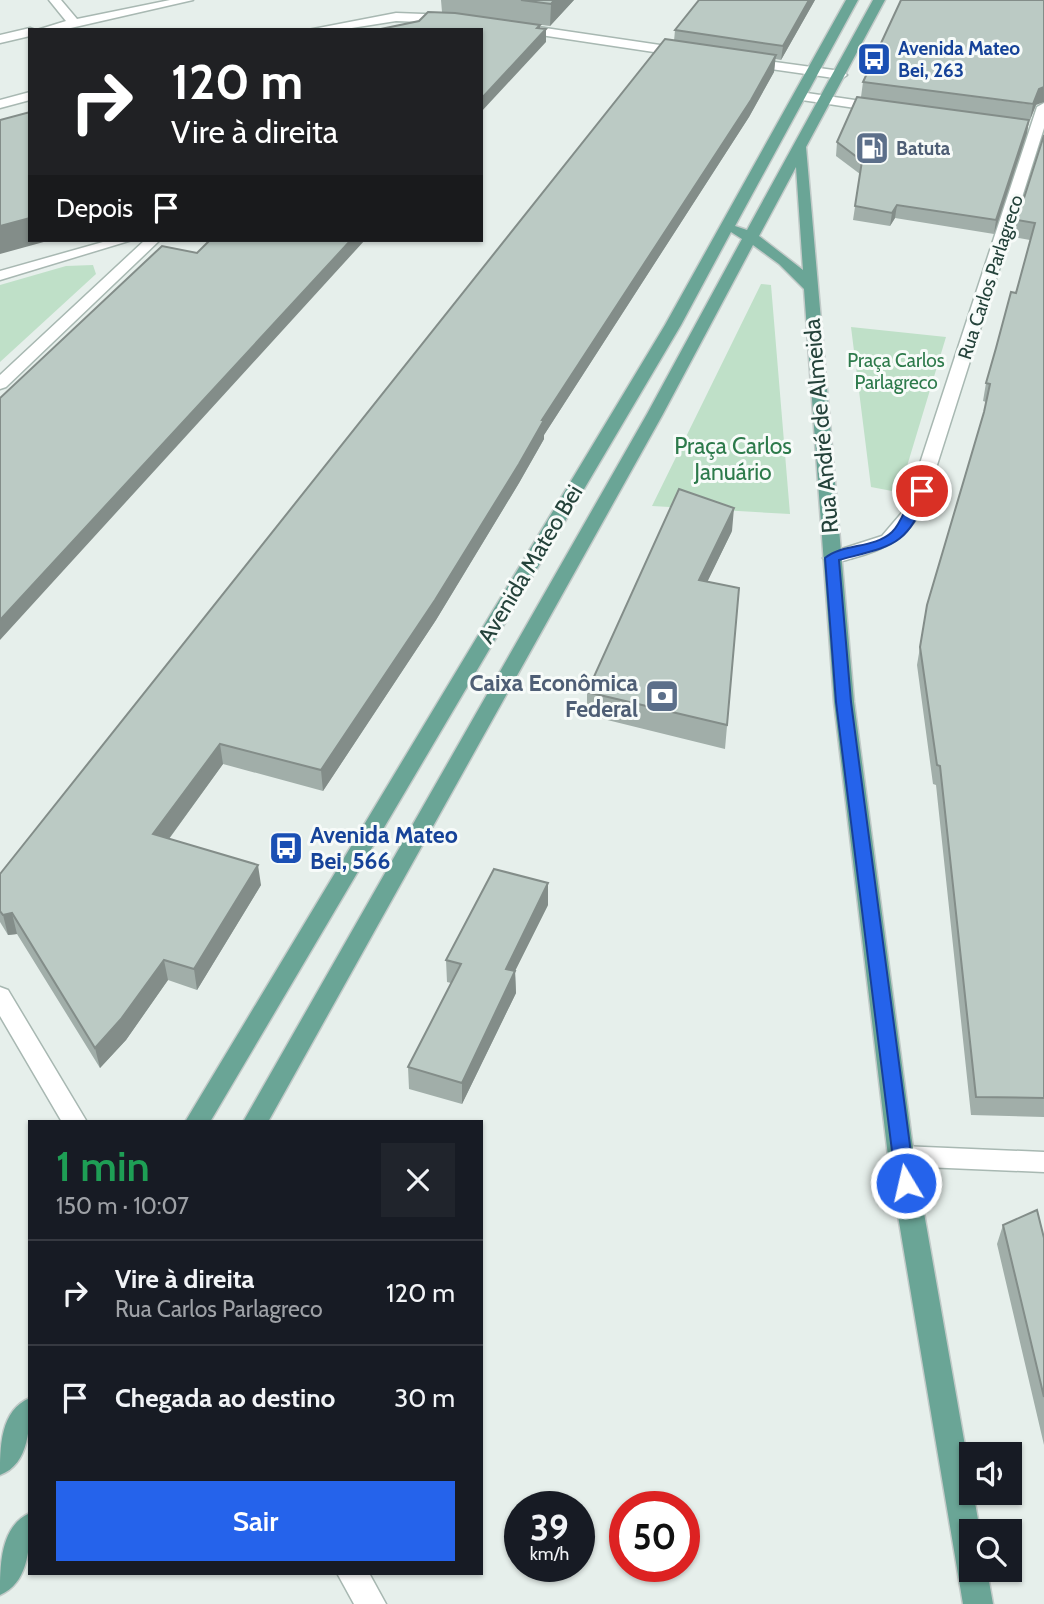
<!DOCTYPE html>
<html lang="pt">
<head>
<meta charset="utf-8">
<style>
	:root { --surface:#171b24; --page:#20242c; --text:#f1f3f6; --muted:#9ea1a6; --line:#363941; --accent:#2563eb }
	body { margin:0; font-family:Cabin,sans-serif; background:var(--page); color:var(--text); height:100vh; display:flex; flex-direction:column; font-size:26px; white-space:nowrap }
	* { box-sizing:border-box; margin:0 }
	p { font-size:23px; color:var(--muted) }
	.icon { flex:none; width:38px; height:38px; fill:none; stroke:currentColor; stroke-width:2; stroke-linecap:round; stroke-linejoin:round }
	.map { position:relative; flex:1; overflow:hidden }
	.details { position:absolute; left:28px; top:1120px; width:455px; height:455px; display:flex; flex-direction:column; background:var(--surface); border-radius:0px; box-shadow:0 2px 5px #0004 }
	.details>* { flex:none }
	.guide { position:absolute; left:28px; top:28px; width:455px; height:214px; border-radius:0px; box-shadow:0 2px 5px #0004; background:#202124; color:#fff; overflow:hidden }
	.controls { position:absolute; left:959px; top:1442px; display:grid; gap:14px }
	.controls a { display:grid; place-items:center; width:63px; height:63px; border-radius:0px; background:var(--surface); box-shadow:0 2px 5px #0004; font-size:35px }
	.speed { position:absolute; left:504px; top:1491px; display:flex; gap:14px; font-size:35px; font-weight:700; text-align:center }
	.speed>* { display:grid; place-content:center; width:91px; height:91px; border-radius:50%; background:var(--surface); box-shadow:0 2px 5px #0004; line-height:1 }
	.speed small { font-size:18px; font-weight:400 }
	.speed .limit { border:10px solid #d22; background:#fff; color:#111 }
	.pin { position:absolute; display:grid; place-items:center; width:60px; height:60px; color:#fff; margin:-30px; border:4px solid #fff; border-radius:50%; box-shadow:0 2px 7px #0007 }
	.me { position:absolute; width:77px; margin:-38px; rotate:351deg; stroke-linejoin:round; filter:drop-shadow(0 0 5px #0008) }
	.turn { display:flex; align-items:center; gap:24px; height:147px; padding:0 28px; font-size:32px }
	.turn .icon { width:91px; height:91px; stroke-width:2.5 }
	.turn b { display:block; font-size:49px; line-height:60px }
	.then { display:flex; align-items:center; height:66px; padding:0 28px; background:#0003; gap:14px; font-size:26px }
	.round { display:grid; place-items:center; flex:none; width:74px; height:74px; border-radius:0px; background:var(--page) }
	.head { display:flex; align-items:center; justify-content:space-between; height:119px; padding:0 28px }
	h1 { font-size:42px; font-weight:600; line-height:52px; color:#1e9e55 }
	.cta { display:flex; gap:14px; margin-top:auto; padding:14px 28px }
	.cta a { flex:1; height:80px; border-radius:0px; background:var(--accent); color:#fff; font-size:28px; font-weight:600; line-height:80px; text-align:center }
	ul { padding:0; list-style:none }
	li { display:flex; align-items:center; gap:21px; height:105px; padding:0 28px; border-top:2px solid var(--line) }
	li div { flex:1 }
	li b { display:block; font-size:26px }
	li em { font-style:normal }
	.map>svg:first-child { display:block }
</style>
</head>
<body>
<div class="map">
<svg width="1044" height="1604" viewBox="0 0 1044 1604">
	<rect width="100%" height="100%" fill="#e6efeb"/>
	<path fill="#bfe0c8" d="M93 265 96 274 0 362V285L66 266Z
		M761 284 771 285 790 514 652 506Z
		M851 327 946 337 901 486 892 491 871 487Z"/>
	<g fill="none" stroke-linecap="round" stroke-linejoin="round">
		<g stroke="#a8b8b2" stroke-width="3">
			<path id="minor" d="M49 0H61L77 19 170 0H193L62 30H37L66 21Z
				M396 13 451 15 457 19 451 23 396 21 339 30H308Z
				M518 24 687 49 693 53 687 57 514 31 512 28Z
				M30 28 35 30H30V36L0 43V35Z
				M746 58 841 71 847 75 841 79 742 65 740 62Z
				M30 92V100L0 108V100Z
				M800 92 882 104 889 108 882 112 795 99 794 96Z
				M1044 103V128L923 509C905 539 886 549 853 558 843 561 835 564 826 562L823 558 826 554 882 536 905 509 1037 107Z
				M110 240H132L0 280V271Z
				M145 240H160L6 387 0 389V375Z
				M0 987 8 990 87 1122H62L0 1016Z
				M901 1146 1044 1152V1172L901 1166 892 1163 888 1156 892 1149Z
				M337 1573H369L386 1604H354Z"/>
		</g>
		<g stroke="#c2cac8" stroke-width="3">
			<path id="major" d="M846 0H858L735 226 747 230 873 0H885L806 147 854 702 914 1156 980 1531H971V1570H987L993 1604H963L888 1156 834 702 804 289 779 264 753 245 663 414 268 1122H243L647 414 742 239 731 232 681 325 210 1122H185L665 325ZM796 167 803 270 759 236Z
				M30 1398C30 1425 30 1464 0 1475 0 1448 0 1410 30 1398Z
				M30 1513C30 1541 31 1582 0 1595 0 1566 0 1526 30 1513Z"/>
		</g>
		<use href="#minor" fill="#fff" fill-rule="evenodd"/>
		<use href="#major" fill="#6aa596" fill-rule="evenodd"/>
	</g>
	<path fill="#a1aea9" d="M441 0H574L550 26 510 21 540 25V28L546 29V42L419 21 448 13 442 12Z
		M699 0H815L781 60 775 59 774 72 749 117 544 435V439L519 483 436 620 323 791 223 764 169 839 261 885 197 990 168 980 126 1040 100 1068 17 934 8 935 0 922V874L674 41 675 30Z
		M863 82 1036 105 1030 120H1029L1027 133 994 234 895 218 890 226 853 220 860 174 836 156 837 142 861 97Z
		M1044 135V1117L971 1115 936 785 933 784 917 665 927 605 984 412 986 402 983 401 986 383 1016 293 1030 240 1013 237 1017 220Z
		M732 531 707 582 739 588 725 749 587 715V692Z
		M548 905 515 971 516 993 462 1104 409 1089 408 1067 451 983 447 982 446 960Z
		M1003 1225 1044 1238V1445L997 1244Z"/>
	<path fill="#838d89" d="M554 0H574L550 26 551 4Z
		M809 0H815L781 60 783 46Z
		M540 25V36L546 29V42L481 112V99Z
		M776 55 774 72 749 117 544 435V439L519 483 436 620 323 791 321 770 542 420Z
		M1044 87V102L1036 105 1030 120 1033 104 1039 89Z
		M1029 120 1027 133 994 234 996 220Z
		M897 205 895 218 890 226 892 213Z
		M30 218V240H51L0 254V226Z
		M351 240H365L0 640V620Z
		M734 508 732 531 697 603 699 580Z
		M220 744 223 764 157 855 153 834Z
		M258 865 261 885 197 990 194 969Z
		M548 883V905L515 971 516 993 462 1104V1083L506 969Z
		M12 913 17 934 8 935 3 915Z
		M164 960 168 980 126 1040 100 1068 95 1048Z"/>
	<path fill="#bbcac4" stroke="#838d89" stroke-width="2" d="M521 0H554L551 4Z
		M699 0H809L783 46 675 30Z
		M901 0H1044V87L1039 89 1033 104 863 82Z
		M428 12 455 13 540 25 537 28 546 29 481 99V30H376L419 21Z
		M665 39 776 55 751 100 542 420H544L519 464 435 600 321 770 220 744 153 834 258 865 194 969 164 960 121 1019 95 1048 12 913 3 915 0 911V874Z
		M857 97 1029 120 996 220 897 205 892 213 855 206 862 161 837 142Z
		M30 112V218L0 226V120Z
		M1044 135V1098L976 1097 940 766 937 765 920 647 927 605 984 412 990 384 986 383 996 348 1011 292 1016 293 1035 223 1017 220Z
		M210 240H351L0 620V398L162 246 197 253Z
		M679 489 734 508 699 580 739 588 727 725 587 692Z
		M494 869 548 883 506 969 515 971 462 1083 408 1067 461 964 446 960Z
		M1037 1210 1044 1238V1397L1003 1225Z"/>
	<path fill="#2563eb" stroke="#184099" stroke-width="2" d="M922 487 929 491C906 547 895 545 839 560L851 702 915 1183 913 1189H899L896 1183 836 702 825 558C843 543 874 549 892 532 904 521 909 492 922 487Z"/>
	<defs>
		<g id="bus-square" transform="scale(1.75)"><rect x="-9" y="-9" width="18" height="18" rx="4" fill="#1a4fb4" stroke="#f7fbf9"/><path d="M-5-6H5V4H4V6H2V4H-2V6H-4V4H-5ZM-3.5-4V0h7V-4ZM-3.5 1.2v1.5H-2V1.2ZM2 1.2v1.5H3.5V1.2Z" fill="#fff"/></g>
		<g id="fuel-square" transform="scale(1.75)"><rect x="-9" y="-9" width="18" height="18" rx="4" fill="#5c6f8a" stroke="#f7fbf9"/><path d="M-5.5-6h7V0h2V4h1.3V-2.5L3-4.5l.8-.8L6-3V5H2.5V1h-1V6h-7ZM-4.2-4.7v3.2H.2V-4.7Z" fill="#fff"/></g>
		<g id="bank-square" transform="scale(1.75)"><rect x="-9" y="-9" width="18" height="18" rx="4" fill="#5c6f8a" stroke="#f7fbf9"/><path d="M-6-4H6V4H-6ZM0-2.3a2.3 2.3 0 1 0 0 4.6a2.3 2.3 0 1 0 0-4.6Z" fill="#fff"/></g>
	</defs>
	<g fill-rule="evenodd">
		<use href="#bus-square" x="874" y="59"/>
		<use href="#fuel-square" x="872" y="148"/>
		<use href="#bank-square" x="662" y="696"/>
		<use href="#bus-square" x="286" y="848"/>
	</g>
	<g text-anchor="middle" stroke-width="6" stroke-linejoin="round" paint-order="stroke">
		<g font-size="19" font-weight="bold" fill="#164399" stroke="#f7fbf9" text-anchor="start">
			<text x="898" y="55">Avenida Mateo<tspan x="898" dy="22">Bei, 263</tspan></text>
		</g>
		<g font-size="19" font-weight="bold" fill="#4e5e75" stroke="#f7fbf9" text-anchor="start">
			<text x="896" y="155">Batuta</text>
		</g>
		<g font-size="19" fill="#24423a" stroke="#f7fbf9">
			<text transform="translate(990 277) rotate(-72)" y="7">Rua Carlos Parlagreco</text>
		</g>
		<g font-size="19" fill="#2d7a4b" stroke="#f7fbf9">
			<text x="896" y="367">Praça Carlos<tspan x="896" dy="22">Parlagreco</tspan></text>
		</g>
		<g font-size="23" fill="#24423a" stroke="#f7fbf9">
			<text transform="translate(821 426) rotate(-95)" y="8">Rua André de Almeida</text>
			<text transform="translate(530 564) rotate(-59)" y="8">Avenida Mateo Bei</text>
		</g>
		<g font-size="23" fill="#2d7a4b" stroke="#f7fbf9">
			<text x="733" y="454">Praça Carlos<tspan x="733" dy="26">Januário</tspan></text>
		</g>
		<g font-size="23" font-weight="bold" fill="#4e5e75" stroke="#f7fbf9" text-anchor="end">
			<text x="638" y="691">Caixa Econômica<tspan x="638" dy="26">Federal</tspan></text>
		</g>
		<g font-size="23" font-weight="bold" fill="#164399" stroke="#f7fbf9" text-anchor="start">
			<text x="310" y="843">Avenida Mateo<tspan x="310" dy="26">Bei, 566</tspan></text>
		</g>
	</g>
</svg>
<div class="controls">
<a><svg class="icon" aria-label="sound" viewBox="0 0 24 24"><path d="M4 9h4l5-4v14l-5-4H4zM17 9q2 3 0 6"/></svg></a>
<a><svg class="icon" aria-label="search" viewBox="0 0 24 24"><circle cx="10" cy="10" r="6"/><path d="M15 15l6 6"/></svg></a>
</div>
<div class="speed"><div>39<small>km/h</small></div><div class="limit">50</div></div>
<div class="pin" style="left:922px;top:491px;background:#d93025"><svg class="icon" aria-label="arrive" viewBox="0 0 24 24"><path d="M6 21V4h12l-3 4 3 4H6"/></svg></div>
<svg class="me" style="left:906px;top:1183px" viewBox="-20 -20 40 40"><circle r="17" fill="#2563eb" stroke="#fff" stroke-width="3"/><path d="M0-11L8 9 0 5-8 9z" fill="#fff"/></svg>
<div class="guide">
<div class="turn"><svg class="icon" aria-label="right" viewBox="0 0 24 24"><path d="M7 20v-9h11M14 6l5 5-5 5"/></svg><div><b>120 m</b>Vire à direita</div></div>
<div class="then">Depois<svg class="icon" aria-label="arrive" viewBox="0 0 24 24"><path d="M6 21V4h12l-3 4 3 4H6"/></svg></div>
</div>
<section class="details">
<div class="head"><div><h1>1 min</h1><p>150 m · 10:07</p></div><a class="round"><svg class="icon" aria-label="close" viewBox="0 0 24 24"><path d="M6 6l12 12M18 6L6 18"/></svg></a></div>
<ul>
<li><svg class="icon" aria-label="right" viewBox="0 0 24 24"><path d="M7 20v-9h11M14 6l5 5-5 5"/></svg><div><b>Vire à direita</b><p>Rua Carlos Parlagreco</p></div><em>120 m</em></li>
<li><svg class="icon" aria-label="arrive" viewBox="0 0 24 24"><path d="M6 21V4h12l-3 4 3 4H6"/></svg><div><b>Chegada ao destino</b></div><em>30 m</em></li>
</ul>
<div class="cta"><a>Sair</a></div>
</section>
</div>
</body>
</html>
